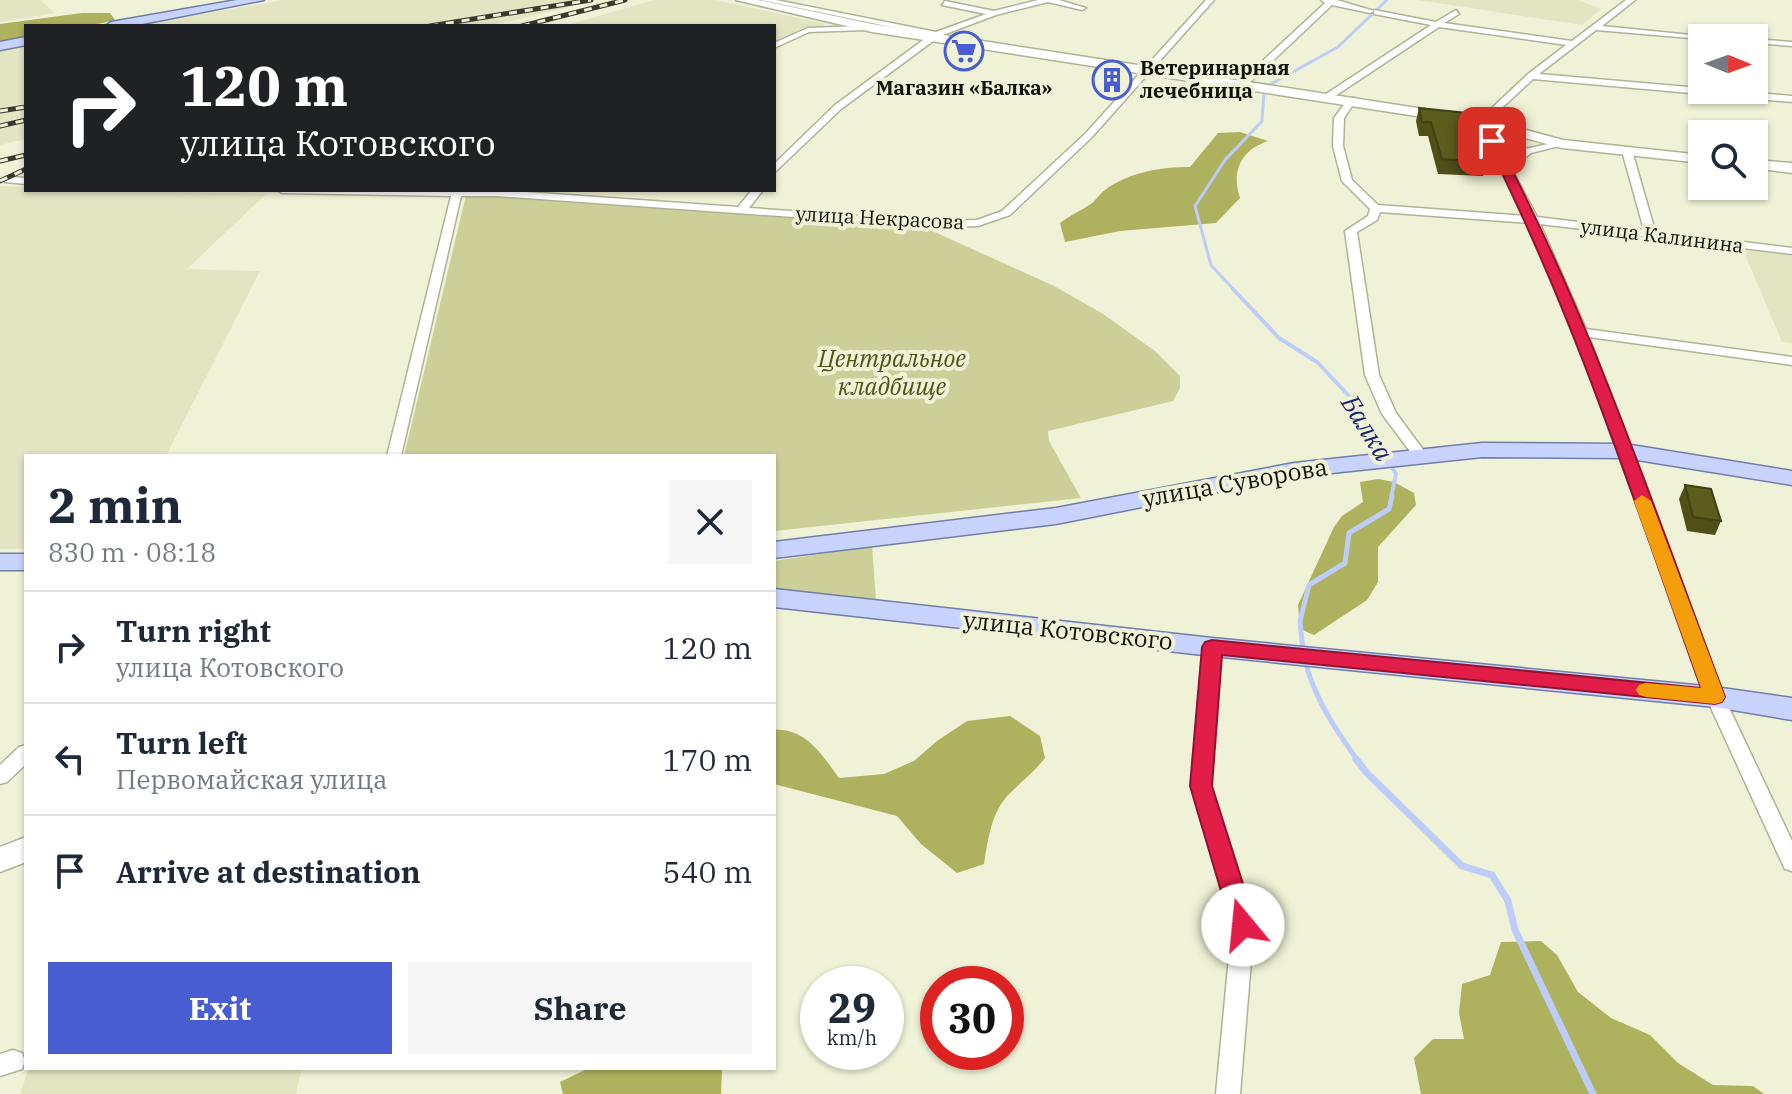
<!DOCTYPE html>
<html lang="en">
<head>
<meta charset="utf-8">
<style>
	:root { --surface:#fff; --page:#f6f6f7; --text:#1f2937; --muted:#747a83; --line:#e0e1e3; --accent:#485dd1 }
	body { margin:0; font-family:"IBM Plex Serif",serif; background:var(--page); color:var(--text); height:100vh; display:flex; flex-direction:column; font-size:30px; white-space:nowrap }
	* { box-sizing:border-box; margin:0 }
	p { font-size:26px; color:var(--muted) }
	.icon { flex:none; width:44px; height:44px; fill:none; stroke:currentColor; stroke-width:2; stroke-linecap:round; stroke-linejoin:round }
	.map { position:relative; flex:1; overflow:hidden }
	.panel { position:absolute; left:24px; top:454px; width:752px; height:616px; display:flex; flex-direction:column; background:var(--surface); border-radius:0px; box-shadow:0 2px 6px #0004 }
	.panel>* { flex:none }
	.banner { position:absolute; left:24px; top:24px; width:752px; height:168px; border-radius:0px; box-shadow:0 2px 6px #0004; background:#202124; color:#fff; overflow:hidden }
	.needle { width:52px; rotate:91deg }
	.tools { position:absolute; left:1688px; top:24px; display:grid; gap:16px }
	.tools a { display:grid; place-items:center; width:80px; height:80px; border-radius:0px; background:var(--surface); box-shadow:0 2px 6px #0004; font-size:40px }
	.speed { position:absolute; left:800px; top:966px; display:flex; gap:16px; font-size:40px; font-weight:700; text-align:center }
	.speed>* { display:grid; place-content:center; width:104px; height:104px; border-radius:50%; background:var(--surface); box-shadow:0 2px 6px #0004; line-height:1 }
	.speed small { font-size:20px; font-weight:400 }
	.speed .limit { border:12px solid #d22; background:#fff; color:#111 }
	.pin { position:absolute; display:grid; place-items:center; width:68px; height:68px; color:#fff; margin:-34px; border-radius:16px; box-shadow:0 4px 12px #0006 }
	.me { position:absolute; width:88px; margin:-44px; rotate:343deg; stroke-linejoin:round; filter:drop-shadow(0 0 6px #0008) }
	.turn { display:flex; align-items:center; gap:28px; height:168px; padding:0 24px; font-size:36px }
	.turn .icon { width:104px; height:104px; stroke-width:2.5 }
	.turn b { display:block; font-size:56px; line-height:68px }
	.round { display:grid; place-items:center; flex:none; width:84px; height:84px; border-radius:0px; background:var(--page) }
	.head { display:flex; align-items:center; justify-content:space-between; height:136px; padding:0 24px }
	h1 { font-size:48px; font-weight:700; line-height:60px }
	.button { display:flex; gap:16px; margin-top:auto; padding:16px 24px }
	.button a { flex:1; height:92px; border-radius:0px; background:var(--accent); color:#fff; font-size:32px; font-weight:700; line-height:92px; text-align:center }
	.button a+a { background:var(--page); color:var(--text) }
	ul { padding:0; list-style:none }
	li { display:flex; align-items:center; gap:24px; height:112px; padding:0 24px; border-top:2px solid var(--line) }
	li div { flex:1 }
	li b { display:block; font-size:30px }
	li em { font-style:normal }
	.map>svg:first-child { display:block }
</style>
</head>
<body>
<div class="map">
<svg width="1792" height="1094" viewBox="0 0 1792 1094">
	<rect width="100%" height="100%" fill="#eff2d6"/>
	<path fill="#e3e5c2" d="M0 0H40L55 13 0 22Z
		M283 0H584L561 4 566 8 488 26H133Z
		M654 0H716L826 24 774 45V26H564Z
		M1418 0H1578L1601 9 1582 25Z
		M26 45V139L0 145V49Z
		M0 186 26 187V190L266 194 187 269 260 271 166 456H26V549H0Z
		M1743 250 1792 255V343L1782 342Z
		M29 1068H302L296 1094H20Z"/>
	<path fill="#cccf97" d="M466 195 917 224 1054 286 1103 314 1155 351 1180 376V388L1173 401 1048 431 1049 441 1081 498 774 531V456H404Z
		M872 546 876 599 774 591V561Z"/>
	<path fill="#aeb15d" d="M82 13H110L115 20 89 26H26V37L0 42V24Z
		M1240 132 1268 141C1241 150 1231 171 1240 198L1216 223 1120 231 1065 242 1060 223C1070 215 1081 211 1092 203 1097 199 1100 193 1105 190 1129 172 1161 167 1190 167L1218 133Z
		M1378 479 1394 482 1414 493 1416 505 1378 547V582L1367 600 1314 635 1300 629 1298 605 1334 527 1342 516 1363 502 1360 482Z
		M1010 716 1040 736 1045 758C1034 772 1022 781 1009 794 991 813 988 839 984 864L957 873 921 844 897 816 774 784V730C805 727 823 756 839 778L884 774 914 761 937 741 967 721Z
		M1541 941 1557 955 1578 992 1611 1018 1650 1035 1678 1063 1713 1085 1753 1086 1764 1094H1421L1414 1058 1433 1039H1464L1459 1013 1462 984 1490 975 1501 942Z
		M589 1068H722L721 1094H563L560 1082Z"/>
	<g fill="none" stroke-linecap="round" stroke-linejoin="round">
		<path stroke="#beccf9" stroke-width="3" d="M1235 291 1211 265 1195 206 1225 160 1262 121 1264 93 1271 84 1338 47 1387 0"/>
		<path stroke="#beccf9" stroke-width="4" d="M1233 289 1279 338 1317 362 1350 397 1396 474 1391 498"/>
		<path stroke="#beccf9" stroke-width="5" d="M1303 651 1300 621 1309 585 1345 563 1349 533 1389 509 1392 496
			M1305 661C1315 699 1335 729 1358 761"/>
		<path stroke="#beccf9" stroke-width="7" d="M1356 759 1366 772 1462 866 1492 875 1508 901 1515 930 1593 1094"/>
		<g stroke="#b0b297" stroke-width="3">
			<path id="street" d="M761 0H776L936 32 986 14 942 5 945 1 994 11 1038 0H1059L1086 8 1082 10 1048 2 996 15 940 36 841 109 774 173V164L835 105 930 35Z
				M1206 0H1214L1092 137 1010 215 978 226 935 227 497 196H461L401 456H387L451 196 282 193 277 190H499L738 207 752 190H763L749 208 935 221 977 220 1002 211 1086 133Z
				M1321 0H1337L1374 11 1370 13 1332 5 1246 86H1240V82L1325 3Z
				M1626 0H1635L1602 26 1721 38 1702 39 1596 30 1539 74 1792 96V102L1533 79 1487 122 1507 161 1525 149 1562 141 1567 144 1531 153 1511 168 1537 217 1644 230 1622 151 1627 148 1632 151 1655 231 1792 248V254L1540 224 1586 329 1792 357V365L1589 337 1724 697 1792 841V871L1785 869 1782 863 1706 697 1575 335 1572 332 1573 330 1529 223 1380 212 1377 220 1357 232 1379 375 1396 413 1427 455 1425 458H1415L1382 414 1365 375 1345 231 1368 216 1370 209 1342 181 1333 146 1334 118 1349 98H1355L1356 100 1344 118 1343 146 1352 180 1378 205 1526 216 1477 122 1528 74 1566 45 1439 27 1332 98H1326V94L1431 25 1374 14V10L1436 22 1456 10 1459 14 1444 23 1572 41Z
				M862 26 865 30 809 32 774 48V43L808 28Z
				M1754 39 1792 42V46L1754 43Z
				M9 177 26 178V184L5 182 4 180Z
				M1212 641 1218 643 1221 647 1211 786 1254 925 1240 1094H1216L1232 925 1191 786 1203 647 1206 643Z
				M26 745V764L7 782 0 784V765L19 747Z
				M13 1050 22 1053 25 1061 22 1069 0 1076V1054Z"/>
		</g>
		<g stroke="#b0b297" stroke-width="3">
			<path id="secondary" d="M736 0H758L872 24 1482 118 1563 140 1702 155V163L1562 148 1481 126 872 32Z
				M1754 160 1792 163V173L1754 168Z
				M26 837V862L0 872V847Z"/>
		</g>
		<g stroke="#717ea8" stroke-width="3">
			<path id="primary" d="M237 0H264L132 26H105L111 22Z
				M26 37V45L0 50V42Z
				M1482 443 1625 444 1792 471V485L1625 458 1482 457 1294 477 1056 524 774 558V542L1056 508 1294 463Z
				M0 554H26V570H0Z
				M774 589 1212 638 1715 687 1792 698V720L1715 707 1212 656 774 607Z"/>
		</g>
		<use href="#street" fill="#fff" fill-rule="evenodd"/>
		<use href="#secondary" fill="#fff" fill-rule="evenodd"/>
		<use href="#primary" fill="#c8d4fe" fill-rule="evenodd"/>
		<g stroke="#393a2d" stroke-width="5">
			<path id="rail" d="M430 26 591 0
				M522 26 625 0
				M0 111 26 107
				M0 126 26 120
				M0 161 26 155
				M0 181 26 169"/>
		</g>
		<use href="#rail" stroke="#eff2d6" stroke-width="3" stroke-dasharray="8" stroke-linecap="butt"/>
	</g>
	<path fill="#4e5018" d="M1419 108 1487 162 1483 176 1438 174 1428 136H1419L1416 121Z
		M1685 485 1721 521 1715 535 1687 531 1679 499Z"/>
	<path fill="#5b5d1c" stroke="#404114" stroke-width="2" d="M1419 108 1467 113 1487 162 1442 159 1431 122H1422Z
		M1685 485 1711 489 1721 521 1693 517Z"/>
	<path fill="#e11d48" stroke="#92132f" stroke-width="2" d="M1492 137 1497 141C1591 318 1654 509 1725 697L1722 702 1715 704 1222 655 1212 786 1256 925 1252 933 1243 936 1234 933 1231 925 1190 786 1202 647 1205 642 1212 640 1701 688C1635 504 1575 316 1486 141Z"/>
	<path fill="#f59e0b" d="M1642 495 1651 501 1725 697 1722 702 1715 704 1646 697 1639 695 1636 690 1639 685 1646 683 1701 688 1634 501Z"/>
	<defs>
		<g id="supermarket-ring" transform="scale(2)"><circle r="9.5" fill="#eff2d6" stroke="#485dd1" stroke-width="1.5"/><path d="M-6-5.5h2.5l.6 2H6L4.5 2H-2.5L-4.4-4H-6ZM-1.5 3.2a1.3 1.3 0 1 0 .1 0ZM3 3.2a1.3 1.3 0 1 0 .1 0Z" fill="#485dd1"/></g>
		<g id="building-ring" transform="scale(2)"><circle r="9.5" fill="#eff2d6" stroke="#485dd1" stroke-width="1.5"/><path d="M-4-6H4V6H1V3H-1V6H-4ZM-2.5-4.3h1.7v1.8h-1.7ZM.8-4.3h1.7v1.8H.8ZM-2.5-1h1.7V.8h-1.7ZM.8-1h1.7V.8H.8Z" fill="#485dd1"/></g>
	</defs>
	<g fill-rule="evenodd">
		<use href="#supermarket-ring" x="964" y="51"/>
		<use href="#building-ring" x="1112" y="80"/>
	</g>
	<g text-anchor="middle" stroke-width="8" stroke-linejoin="round" paint-order="stroke">
		<g font-size="20" font-weight="bold" fill="#13130a" stroke="#eff2d6" text-anchor="start">
			<text x="1140" y="75">Ветеринарная<tspan x="1140" dy="23">лечебница</tspan></text>
			<text x="964" y="95" text-anchor="middle">Магазин «Балка»</text>
		</g>
		<g font-size="20" fill="#13130a" stroke="#eff2d6">
			<text transform="translate(880 218) rotate(3)" y="7">улица Некрасова</text>
			<text transform="translate(1662 236) rotate(7)" y="7">улица Калинина</text>
		</g>
		<g font-size="24" font-style="italic" fill="#525314" stroke="#eff2d6">
			<text x="892" y="367">Центральное<tspan x="892" dy="28">кладбище</tspan></text>
		</g>
		<g font-size="24" fill="#13130a" stroke="#eff2d6">
			<text transform="translate(1235 483) rotate(-10)" y="8">улица Суворова</text>
			<text transform="translate(1068 631) rotate(6)" y="8">улица Котовского</text>
		</g>
		<g font-size="26" font-style="italic" fill="#1b2375" stroke="#eff2d6">
			<text transform="translate(1367 428) rotate(58)" y="9">Балка</text>
		</g>
	</g>
</svg>
<div class="tools">
<a><svg class="needle" viewBox="-14 -14 28 28"><path d="M0-13l5 13h-10z" fill="#e53935"/><path d="M0 13l5-13h-10z" fill="#747a83"/></svg></a>
<a><svg class="icon" aria-label="search" viewBox="0 0 24 24"><circle cx="10" cy="10" r="6"/><path d="M15 15l6 6"/></svg></a>
</div>
<div class="speed"><div>29<small>km/h</small></div><div class="limit">30</div></div>
<div class="pin" style="left:1492px;top:141px;background:#d93025"><svg class="icon" aria-label="arrive" viewBox="0 0 24 24"><path d="M6 21V4h12l-3 4 3 4H6"/></svg></div>
<svg class="me" style="left:1243px;top:925px" viewBox="-20 -20 40 40"><circle r="19" fill="#fff"/><path d="M0-13L10 11 0 6-10 11z" fill="#e11d48"/></svg>
<div class="banner">
<div class="turn"><svg class="icon" aria-label="right" viewBox="0 0 24 24"><path d="M7 20v-9h11M14 6l5 5-5 5"/></svg><div><b>120 m</b>улица Котовского</div></div>
</div>
<section class="panel">
<div class="head"><div><h1>2 min</h1><p>830 m · 08:18</p></div><a class="round"><svg class="icon" aria-label="close" viewBox="0 0 24 24"><path d="M6 6l12 12M18 6L6 18"/></svg></a></div>
<ul>
<li><svg class="icon" aria-label="right" viewBox="0 0 24 24"><path d="M7 20v-9h11M14 6l5 5-5 5"/></svg><div><b>Turn right</b><p>улица Котовского</p></div><em>120 m</em></li>
<li><svg class="icon" aria-label="left" viewBox="0 0 24 24"><path d="M17 20v-9H6M10 6l-5 5 5 5"/></svg><div><b>Turn left</b><p>Первомайская улица</p></div><em>170 m</em></li>
<li><svg class="icon" aria-label="arrive" viewBox="0 0 24 24"><path d="M6 21V4h12l-3 4 3 4H6"/></svg><div><b>Arrive at destination</b></div><em>540 m</em></li>
</ul>
<div class="button"><a>Exit</a><a>Share</a></div>
</section>
</div>
</body>
</html>
